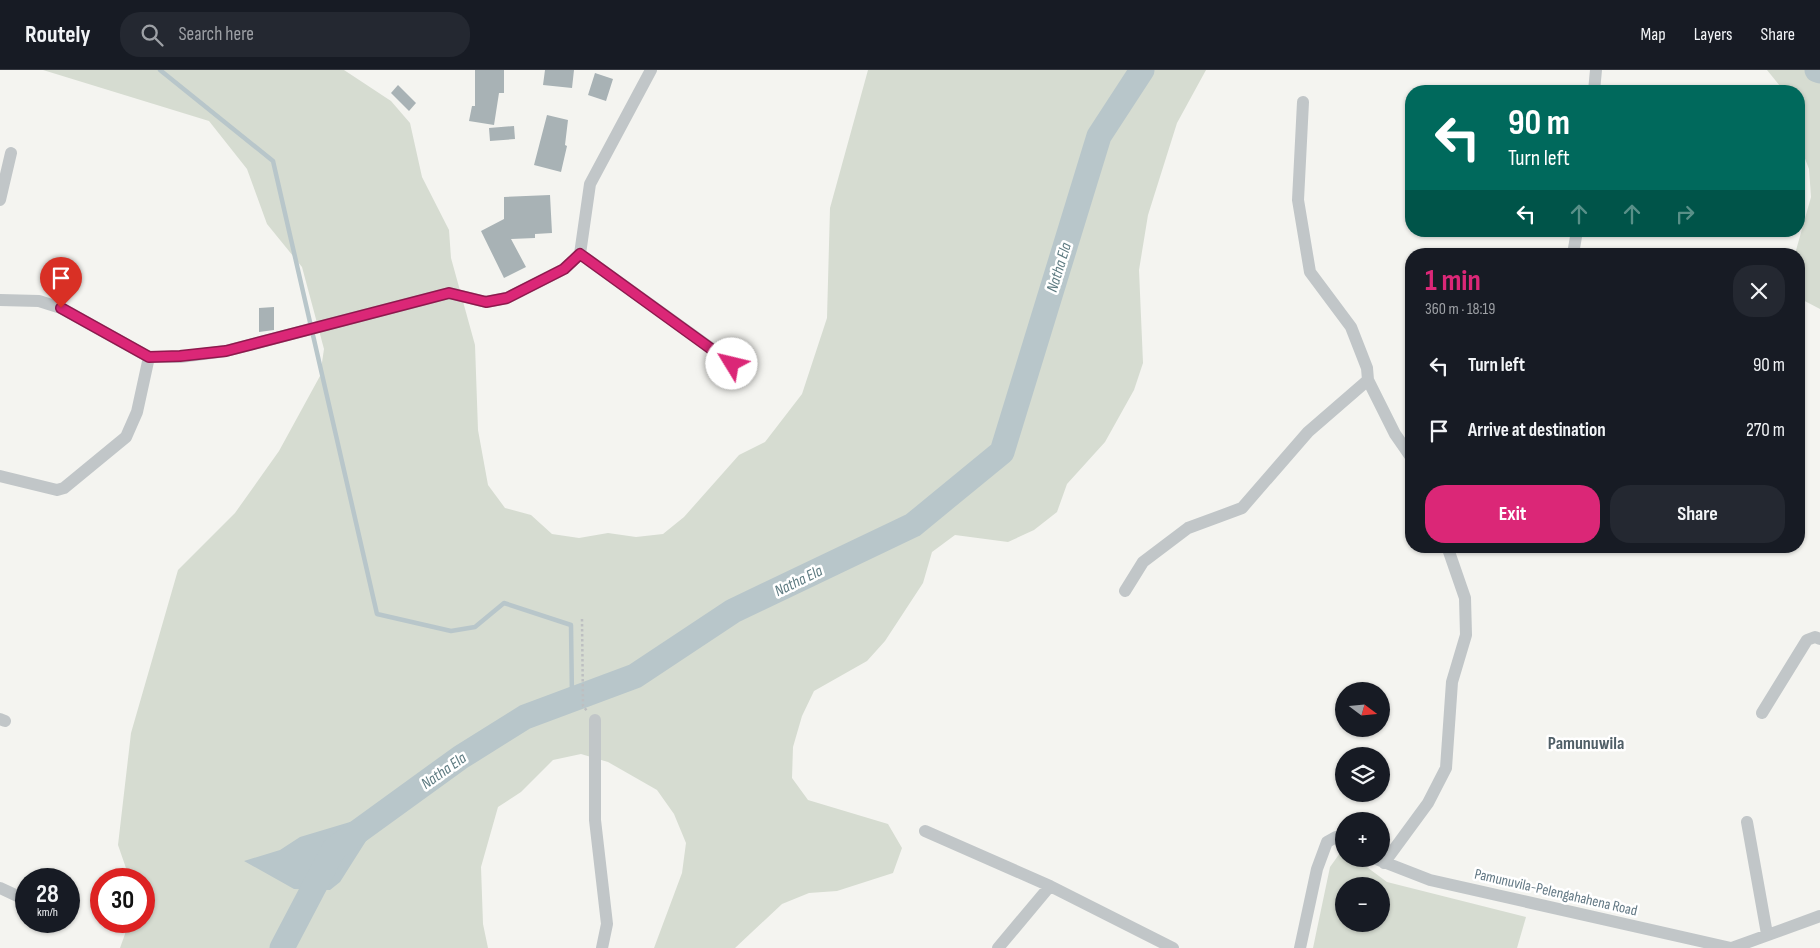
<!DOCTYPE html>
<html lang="en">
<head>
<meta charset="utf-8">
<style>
	:root { --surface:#171b24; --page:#242831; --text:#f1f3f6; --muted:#9ea1a6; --line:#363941; --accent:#db2777 }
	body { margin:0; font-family:"Sofia Sans Condensed",sans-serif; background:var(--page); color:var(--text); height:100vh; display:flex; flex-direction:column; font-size:19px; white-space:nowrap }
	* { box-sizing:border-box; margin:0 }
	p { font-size:16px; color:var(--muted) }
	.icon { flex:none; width:28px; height:28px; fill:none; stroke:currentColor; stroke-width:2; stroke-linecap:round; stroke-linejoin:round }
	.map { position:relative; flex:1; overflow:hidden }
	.drawer { position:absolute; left:1405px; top:178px; width:400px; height:305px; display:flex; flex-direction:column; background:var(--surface); border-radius:20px; box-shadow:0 1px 4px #0004 }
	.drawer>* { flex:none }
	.hud { position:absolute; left:1405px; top:15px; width:400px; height:152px; border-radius:20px; box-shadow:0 1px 4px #0004; background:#00695c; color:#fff; overflow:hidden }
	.needle { width:32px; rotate:106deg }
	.controls { position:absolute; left:1335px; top:612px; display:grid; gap:10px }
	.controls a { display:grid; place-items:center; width:55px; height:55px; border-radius:50%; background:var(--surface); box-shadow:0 1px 4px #0004; font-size:25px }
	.speed { position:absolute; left:15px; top:798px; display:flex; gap:10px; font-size:25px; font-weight:700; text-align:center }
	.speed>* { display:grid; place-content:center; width:65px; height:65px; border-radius:50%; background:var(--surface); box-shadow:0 1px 4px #0004; line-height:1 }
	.speed small { font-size:12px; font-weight:400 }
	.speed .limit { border:8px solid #d22; background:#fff; color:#111 }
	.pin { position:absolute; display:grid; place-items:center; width:42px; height:42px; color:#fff; margin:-51px -21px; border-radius:50% 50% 50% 0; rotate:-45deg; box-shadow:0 0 5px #0007 }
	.pin .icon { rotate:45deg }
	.me { position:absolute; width:55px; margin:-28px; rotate:306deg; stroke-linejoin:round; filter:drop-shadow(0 0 4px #0008) }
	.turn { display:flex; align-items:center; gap:18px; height:105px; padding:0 20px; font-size:22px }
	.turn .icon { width:65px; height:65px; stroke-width:2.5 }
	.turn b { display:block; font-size:35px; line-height:42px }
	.lanes { display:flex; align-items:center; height:48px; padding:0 20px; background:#0003; justify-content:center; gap:25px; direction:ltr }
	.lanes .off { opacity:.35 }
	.round { display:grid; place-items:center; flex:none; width:52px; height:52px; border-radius:20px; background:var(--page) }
	.headline { display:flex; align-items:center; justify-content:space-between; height:85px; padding:0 20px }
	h1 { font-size:30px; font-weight:700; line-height:38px; color:var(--accent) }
	.cta { display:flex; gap:10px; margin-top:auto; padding:10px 20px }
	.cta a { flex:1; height:58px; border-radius:20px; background:var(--accent); color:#fff; font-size:20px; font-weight:700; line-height:58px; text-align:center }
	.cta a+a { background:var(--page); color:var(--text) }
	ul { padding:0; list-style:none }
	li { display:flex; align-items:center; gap:15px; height:65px; padding:0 20px }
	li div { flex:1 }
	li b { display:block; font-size:19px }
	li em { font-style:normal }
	header { display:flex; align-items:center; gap:30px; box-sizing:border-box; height:70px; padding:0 25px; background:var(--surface); border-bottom:1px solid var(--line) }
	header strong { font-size:24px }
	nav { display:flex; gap:28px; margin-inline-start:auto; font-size:18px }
	.search { width:350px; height:45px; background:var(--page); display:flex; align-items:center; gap:12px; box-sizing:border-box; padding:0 18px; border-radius:20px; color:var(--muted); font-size:19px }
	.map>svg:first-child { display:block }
</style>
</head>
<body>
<header>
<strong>Routely</strong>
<div class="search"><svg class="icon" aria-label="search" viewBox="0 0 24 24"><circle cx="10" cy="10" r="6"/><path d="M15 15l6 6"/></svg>Search here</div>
<nav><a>Map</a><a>Layers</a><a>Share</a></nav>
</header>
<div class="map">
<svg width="1820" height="878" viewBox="0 0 1820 878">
	<rect width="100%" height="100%" fill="#f4f4f0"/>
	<path fill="#d6dcd1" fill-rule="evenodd" d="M43 0H344L391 31 410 53 422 107 449 160 451 188 475 275 478 360 488 415 505 438 531 445 552 464 579 468 608 463 636 467 663 464 684 447 739 385 765 372 802 324 827 248 830 138 868 0H1206L1177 53 1148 145 1139 200 1143 293 1134 320 1105 372 1067 414 1057 442 1034 460 1008 472 955 465 932 482 923 513 885 571 867 591 814 621 802 646 793 677 792 708 808 730 888 754 902 778 893 803 837 821 809 823 782 834 735 878H654L682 803 686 773 674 744 657 720 608 692 581 684 553 690 521 722 498 737 481 797 483 854 488 878H120L125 864 126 851H144V809H127V801L118 775 131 663 178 500 235 443 279 381 320 306 324 279 302 197 267 154 247 99 209 51Z
		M1767 0H1820V239L1799 228V184H1795L1811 127 1809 99 1799 73V21H1784Z
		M1340 783H1344V789H1356L1387 812 1526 847 1517 878H1313L1330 797ZM1344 816H1381V854H1344Z"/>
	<path fill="#b8c6ca" d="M370 746 386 748 366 771 340 812 330 820 294 819 244 791 280 780 300 767Z"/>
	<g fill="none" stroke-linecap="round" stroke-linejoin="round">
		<path stroke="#b8c6ca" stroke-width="4.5" d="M160 0 273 91 377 544 451 561 475 557 504 533 571 555 572 629"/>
		<path stroke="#b8c6ca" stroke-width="25" d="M1817 0 1820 1
			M282 878 334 779 461 687 525 647 635 606 733 541 913 455 1002 382 1099 66 1142 0"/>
	</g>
	<path fill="#a8b2b5" d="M475 0H504V23H499L494 55 469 51 472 36H475Z
		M545 0H574L572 18 543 15Z
		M595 3 613 9 606 31 588 25Z
		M398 15 416 33 409 41 391 23Z
		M547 45 568 50 565 75 567 76 561 102 534 95Z
		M514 56 515 69 490 71 489 58Z
		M550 125 552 163 535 164V168L511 169 526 197 504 208 481 161 504 149V127Z
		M274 237V260L259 262V238Z"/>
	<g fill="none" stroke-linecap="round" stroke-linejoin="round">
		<path stroke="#bdbfc1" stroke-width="2.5" stroke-dasharray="2.5 2.5" stroke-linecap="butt" d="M582 549 583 636 587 641"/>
		<path stroke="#c1c6c8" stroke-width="12" d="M1594 21 1596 0
			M1303 32 1298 130 1310 202 1351 257 1367 298 1368 310 1395 364 1411 387
			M0 130 11 83
			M580 184 733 294
			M1573 184 1577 161
			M0 230 39 231 61 238 149 287H180L226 281 449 223 486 232 507 228 564 199 580 184 590 114 651 0
			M0 406 57 420 64 418 126 367 137 342 149 287
			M1125 521 1143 492 1188 458 1242 438 1308 362 1368 310
			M1762 643 1807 570 1815 567 1820 569
			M0 649 5 651
			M595 650V750L607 854 602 878
			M1747 752 1767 864
			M925 761 1050 816 1173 878
			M1376 789 1430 810 1731 878
			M1384 793 1428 733 1446 698 1452 612 1466 565 1465 528 1447 476
			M0 818 26 830
			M998 878 1050 816
			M1300 878 1317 799 1327 772 1336 767 1344 771
			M1732 878 1820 846"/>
	</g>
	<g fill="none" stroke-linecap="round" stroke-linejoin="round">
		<g stroke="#8e194d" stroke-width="12">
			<path id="route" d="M61 238 149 287 180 286 226 281 449 223 486 232 507 228 564 199 580 184 732 294"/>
		</g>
		<use href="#route" stroke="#db2777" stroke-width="9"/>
	</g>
	<g text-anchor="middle" stroke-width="5" stroke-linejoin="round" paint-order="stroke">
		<g font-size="15" fill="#617783" stroke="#fff">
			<text transform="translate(1556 822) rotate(13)" y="5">Pamunuvila-Pelengahahena Road</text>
		</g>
		<g font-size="16" font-style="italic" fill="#5d7a80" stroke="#fff">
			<text transform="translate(1058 197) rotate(-73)" y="6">Natha Ela</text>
			<text transform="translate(798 510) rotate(-26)" y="6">Natha Ela</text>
			<text transform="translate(443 700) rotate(-35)" y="6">Natha Ela</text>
		</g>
		<g font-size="18" font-weight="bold" fill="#505f67" stroke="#fff">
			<text x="1586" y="679">Pamunuwila</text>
		</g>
	</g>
</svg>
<div class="controls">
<a><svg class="needle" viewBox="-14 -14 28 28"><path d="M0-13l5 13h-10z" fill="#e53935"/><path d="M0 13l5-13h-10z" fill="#9ea1a6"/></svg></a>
<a><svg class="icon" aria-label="layers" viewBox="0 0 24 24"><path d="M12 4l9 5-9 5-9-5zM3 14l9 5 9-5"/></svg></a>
<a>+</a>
<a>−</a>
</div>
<div class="speed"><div>28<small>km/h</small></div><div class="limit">30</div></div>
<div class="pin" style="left:61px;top:238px;background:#d93025"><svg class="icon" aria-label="arrive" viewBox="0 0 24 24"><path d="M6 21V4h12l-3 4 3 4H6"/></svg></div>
<svg class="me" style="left:732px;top:294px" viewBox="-20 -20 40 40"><circle r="19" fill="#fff"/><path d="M0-13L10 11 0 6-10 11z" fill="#db2777"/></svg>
<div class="hud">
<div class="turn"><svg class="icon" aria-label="left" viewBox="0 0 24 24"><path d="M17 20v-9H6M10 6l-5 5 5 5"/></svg><div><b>90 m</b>Turn left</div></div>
<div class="lanes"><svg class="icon" aria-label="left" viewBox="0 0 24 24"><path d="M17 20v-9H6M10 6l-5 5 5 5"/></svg><svg class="icon off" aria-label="ahead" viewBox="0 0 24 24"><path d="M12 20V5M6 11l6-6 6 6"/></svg><svg class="icon off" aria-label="ahead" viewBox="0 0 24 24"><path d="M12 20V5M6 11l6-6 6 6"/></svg><svg class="icon off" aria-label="right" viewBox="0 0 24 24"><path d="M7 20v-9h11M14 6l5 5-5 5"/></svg></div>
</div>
<section class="drawer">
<div class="headline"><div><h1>1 min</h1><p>360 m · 18:19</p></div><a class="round"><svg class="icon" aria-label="close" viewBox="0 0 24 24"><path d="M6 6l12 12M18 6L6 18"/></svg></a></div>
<ul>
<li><svg class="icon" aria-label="left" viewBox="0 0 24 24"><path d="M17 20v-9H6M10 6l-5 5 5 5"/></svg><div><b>Turn left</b></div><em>90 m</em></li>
<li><svg class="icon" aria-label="arrive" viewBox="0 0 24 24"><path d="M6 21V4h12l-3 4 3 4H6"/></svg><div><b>Arrive at destination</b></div><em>270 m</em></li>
</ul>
<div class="cta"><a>Exit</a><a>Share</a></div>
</section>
</div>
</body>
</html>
